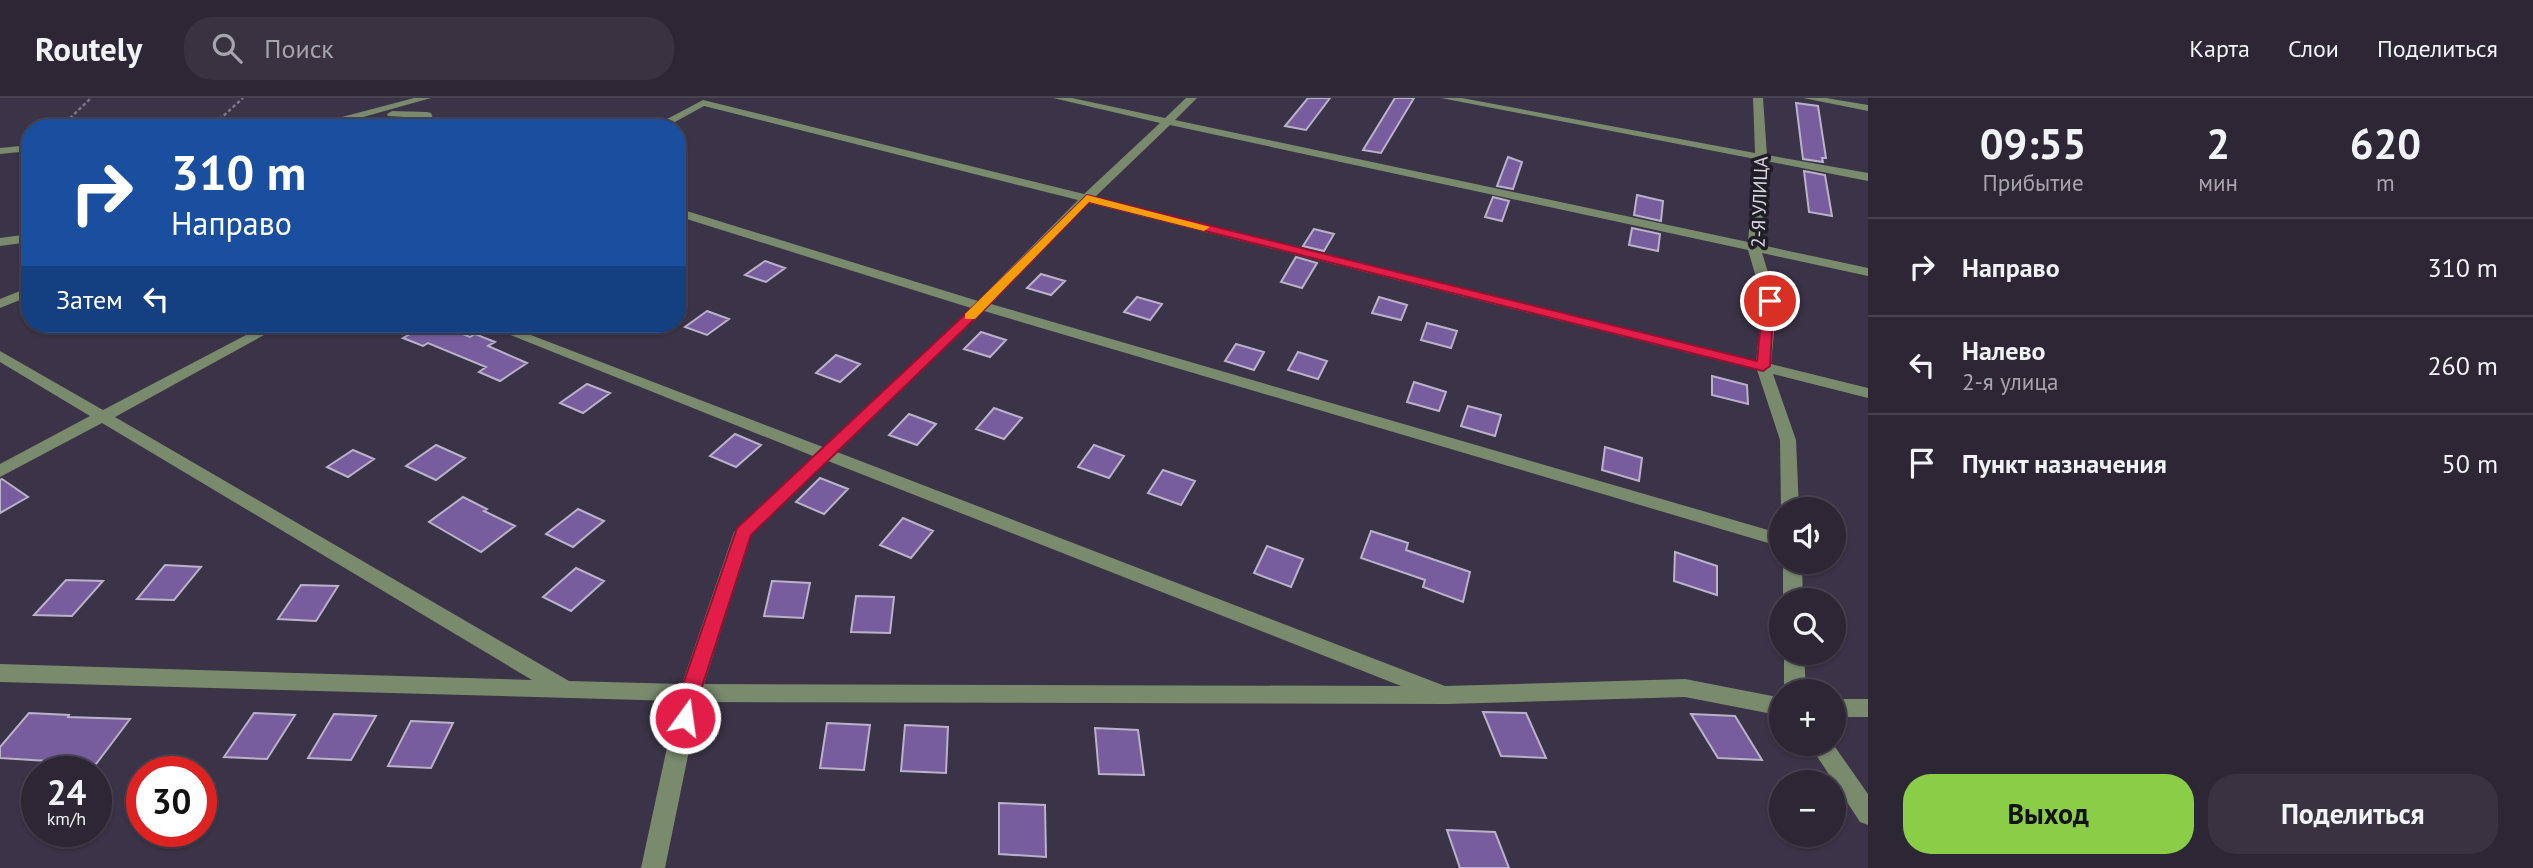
<!DOCTYPE html>
<html lang="ru">
<head>
<meta charset="utf-8">
<style>
	:root { --surface:#2c2635; --page:#383241; --text:#f1f3f6; --muted:#a6a5ad; --line:#484350; --accent:#8ace47 }
	body { margin:0; font-family:"PT Sans",sans-serif; background:var(--page); color:var(--text); height:100vh; display:flex; flex-direction:column; font-size:26px; white-space:nowrap }
	* { box-sizing:border-box; margin:0 }
	p { font-size:23px; color:var(--muted) }
	.icon { flex:none; width:38px; height:38px; fill:none; stroke:currentColor; stroke-width:2; stroke-linecap:round; stroke-linejoin:round }
	.map { position:relative; flex:1; overflow:hidden }
	.details { display:flex; flex-direction:column; background:var(--surface); width:665px }
	.details>* { flex:none }
	.guide { position:absolute; left:21px; top:21px; width:665px; height:214px; border-radius:28px; box-shadow:0 2px 5px #0004,0 0 0 2px var(--line); background:#1a4fa0; color:#fff; overflow:hidden }
	.fabs { position:absolute; left:1769px; top:399px; display:grid; gap:14px }
	.fabs a { display:grid; place-items:center; width:77px; height:77px; border-radius:50%; background:var(--surface); box-shadow:0 2px 5px #0004,0 0 0 2px var(--line); font-size:35px }
	.speed { position:absolute; left:21px; top:658px; display:flex; gap:14px; font-size:35px; font-weight:700; text-align:center }
	.speed>* { display:grid; place-content:center; width:91px; height:91px; border-radius:50%; background:var(--surface); box-shadow:0 2px 5px #0004,0 0 0 2px var(--line); line-height:1 }
	.speed small { font-size:18px; font-weight:400 }
	.speed .limit { border:10px solid #d22; background:#fff; color:#111 }
	.pin { position:absolute; display:grid; place-items:center; width:60px; height:60px; color:#fff; margin:-30px; border:4px solid #fff; border-radius:50%; box-shadow:0 2px 7px #0007 }
	.me { position:absolute; width:77px; margin:-38px; rotate:14deg; stroke-linejoin:round; filter:drop-shadow(0 0 5px #0008) }
	.turn { display:flex; align-items:center; gap:24px; height:147px; padding:0 35px; font-size:32px }
	.turn .icon { width:91px; height:91px; stroke-width:2.5 }
	.turn b { display:block; font-size:49px; line-height:60px }
	.then { display:flex; align-items:center; height:66px; padding:0 35px; background:#0003; gap:14px; font-size:26px }
	.eta { display:flex; justify-content:space-evenly; align-items:center; height:119px; text-align:center }
	.eta b { font-size:42px; font-weight:800; line-height:49px }
	.button { display:flex; gap:14px; margin-top:auto; padding:14px 35px }
	.button a { flex:1; height:80px; border-radius:28px; background:var(--accent); color:#111; font-size:28px; font-weight:800; line-height:80px; text-align:center }
	.button a+a { background:var(--page); color:var(--text) }
	ul { padding:0; list-style:none }
	li { display:flex; align-items:center; gap:21px; height:98px; padding:0 35px; border-top:2px solid var(--line) }
	li div { flex:1 }
	li b { display:block; font-size:26px }
	li em { font-style:normal }
	header { display:flex; align-items:center; gap:42px; box-sizing:border-box; height:98px; padding:0 35px; background:var(--surface); border-bottom:2px solid var(--line) }
	header strong { font-size:33px }
	nav { display:flex; gap:38px; margin-inline-start:auto; font-size:24px }
	.search { width:490px; height:63px; background:var(--page); display:flex; align-items:center; gap:18px; box-sizing:border-box; padding:0 24px; border-radius:28px; color:var(--muted); font-size:26px }
	main { display:flex; flex:1; min-height:0 }
	.map>svg:first-child { display:block }
</style>
</head>
<body>
<header>
<strong>Routely</strong>
<div class="search"><svg class="icon" aria-label="search" viewBox="0 0 24 24"><circle cx="10" cy="10" r="6"/><path d="M15 15l6 6"/></svg>Поиск</div>
<nav><a>Карта</a><a>Слои</a><a>Поделиться</a></nav>
</header>
<main>
<div class="map">
<svg width="1868" height="770" viewBox="0 0 1868 770">
	<rect width="100%" height="100%" fill="#3b3347"/>
	<path fill="#775c9e" stroke="#bab2c9" stroke-width="2" d="M1308 0H1330L1306 32 1285 28Z
		M1395 0H1414L1381 55 1363 52Z
		M1796 5 1818 8 1826 60H1822L1823 64 1803 61Z
		M1508 59 1522 64 1513 91 1497 88Z
		M1804 73 1825 77 1832 118 1809 114Z
		M1637 97 1663 103 1661 123 1634 117Z
		M1493 99 1509 103 1502 123 1485 119Z
		M1632 130 1660 136 1658 153 1629 147Z
		M1314 131 1334 136 1324 153 1303 148Z
		M1296 159 1317 165 1302 190 1281 184Z
		M765 163 785 170 766 184 745 177Z
		M1041 176 1065 183 1051 197 1027 190Z
		M1137 199 1162 206 1150 222 1124 214Z
		M1379 199 1407 207 1401 222 1372 215Z
		M707 213 729 221 707 237 685 229Z
		M1427 225 1457 233 1451 250 1421 242Z
		M428 226H437L470 239 475 236 495 244 488 248 527 265 500 283 479 274 486 269 428 245 423 248 403 240Z
		M981 234 1006 242 990 259 964 251Z
		M1236 246 1264 254 1254 272 1225 263Z
		M1298 254 1327 263 1318 281 1288 272Z
		M836 257 860 266 840 284 816 275Z
		M1712 278 1747 287 1748 306 1712 297Z
		M1414 284 1446 294 1439 313 1407 304Z
		M587 286 610 295 583 315 560 305Z
		M1468 308 1501 317 1495 338 1461 328Z
		M994 310 1022 320 1004 341 976 331Z
		M909 316 936 326 917 347 889 337Z
		M735 336 761 347 736 369 710 358Z
		M436 347 465 360 436 382 406 368Z
		M1094 347 1124 358 1109 380 1078 369Z
		M1605 349 1642 360 1639 383 1602 372Z
		M353 352 374 361 348 379 327 369Z
		M1163 372 1195 383 1181 407 1148 395Z
		M820 380 848 391 824 416 796 404Z
		M2 381 28 399 0 415V382Z
		M463 399 487 411 484 413 515 428 481 454 429 424Z
		M578 411 604 423 573 449 546 436Z
		M903 420 933 433 911 460 880 447Z
		M1371 433 1408 445 1406 452 1470 474 1463 504 1423 489 1425 482 1361 460Z
		M1267 448 1303 461 1291 489 1254 475Z
		M1675 454 1717 468V497L1674 483Z
		M165 467 201 469 174 502 137 501Z
		M576 470 604 483 571 513 543 499Z
		M66 482 103 483 72 518 34 517Z
		M772 483 810 485 803 520 764 518Z
		M301 487 338 488 316 523 278 521Z
		M856 498 894 499 890 535 851 534Z
		M1483 614 1526 615 1546 660 1501 658Z
		M29 615 69 617 68 619 130 621 96 666 0 660V649Z
		M254 615 295 617 267 661 224 659Z
		M334 616 376 618 351 662 308 660Z
		M1691 616 1735 618 1762 662 1718 660Z
		M411 623 453 625 431 670 388 668Z
		M827 625 870 627 864 672 820 670Z
		M905 627 948 629 946 675 901 673Z
		M1095 630 1138 632 1144 677 1099 676Z
		M999 705 1045 707 1046 759 999 756Z
		M1447 732 1495 734 1509 770H1460Z"/>
	<g fill="none" stroke-linecap="round" stroke-linejoin="round">
		<path stroke="#7c7586" stroke-width="2.5" stroke-dasharray="3.5 2.5" stroke-linecap="butt" d="M230 29 220 21 243 0
			M55 30 66 24 91 0"/>
		<path fill="#798a6d" fill-rule="evenodd" d="M414 0H431L342 25 287 30H240L245 27 342 19Z
			M1053 0H1072L1165 20 1186 0H1197L1175 22 1748 144 1755 61 1441 0H1462L1755 55 1753 0H1763L1767 57 1868 75V83L1766 63 1761 147 1868 170V178L1762 155 1777 203 1771 266 1868 290V300L1773 276 1796 342 1799 411H1781L1780 342 1757 272 1089 105 991 206 1782 436V449L984 213 837 354 1445 588 1685 581 1782 600V618L1685 599 1447 606 699 604 665 770H641L677 603 0 584V566L532 582 102 325 0 379V366L90 318 0 264V253L103 312 267 226H284L115 319 569 583 682 586 734 434 813 358 483 226H502L823 349 971 210 677 118V110L978 203 1078 102 704 8 664 30H650L703 2 1084 96 1160 25ZM1170 27 1748 152 1763 203 1756 263 1095 99ZM828 363 1401 588 704 586 751 437Z
			M1803 0H1826L1868 7V13Z
			M392 13 427 14 431 15 434 23 460 30H412L423 24 422 20 388 18 387 16Z
			M30 47V53L0 56V50Z
			M30 136V144L0 148V140Z
			M30 189V198L0 210V201Z
			M1783 464H1802L1803 502H1783Z
			M1784 555H1804L1806 593H1784Z
			M1834 601H1868V619H1834Z
			M1809 646H1833L1868 696V727L1860 724Z"/>
	</g>
	<path fill="#e11d48" stroke="#92132f" stroke-width="2" d="M1087 97 1757 263 1763 203 1765 200H1774L1770 268 1763 273 1089 104 986 210 751 437 700 595 692 626 685 628 678 626 675 620 680 595 737 430 977 205Z"/>
	<path fill="#f59e0b" d="M1087 97 1210 129 1204 133 1089 104 975 221H965V216Z"/>
	<g text-anchor="middle" stroke-width="7" stroke-linejoin="round" paint-order="stroke">
		<g font-size="19" fill="#dad6e2" stroke="#201d26">
			<text transform="translate(1759 104) rotate(-88)" y="7">2-Я УЛИЦА</text>
		</g>
	</g>
</svg>
<div class="fabs">
<a><svg class="icon" aria-label="sound" viewBox="0 0 24 24"><path d="M4 9h4l5-4v14l-5-4H4zM17 9q2 3 0 6"/></svg></a>
<a><svg class="icon" aria-label="search" viewBox="0 0 24 24"><circle cx="10" cy="10" r="6"/><path d="M15 15l6 6"/></svg></a>
<a>+</a>
<a>−</a>
</div>
<div class="speed"><div>24<small>km/h</small></div><div class="limit">30</div></div>
<div class="pin" style="left:1770px;top:203px;background:#d93025"><svg class="icon" aria-label="arrive" viewBox="0 0 24 24"><path d="M6 21V4h12l-3 4 3 4H6"/></svg></div>
<svg class="me" style="left:685px;top:620px" viewBox="-20 -20 40 40"><circle r="17" fill="#e11d48" stroke="#fff" stroke-width="3"/><path d="M0-11L8 9 0 5-8 9z" fill="#fff"/></svg>
<div class="guide">
<div class="turn"><svg class="icon" aria-label="right" viewBox="0 0 24 24"><path d="M7 20v-9h11M14 6l5 5-5 5"/></svg><div><b>310 m</b>Направо</div></div>
<div class="then">Затем<svg class="icon" aria-label="left" viewBox="0 0 24 24"><path d="M17 20v-9H6M10 6l-5 5 5 5"/></svg></div>
</div>
</div>
<section class="details">
<div class="eta">
<div><b>09:55</b><p>Прибытие</p></div>
<div><b>2</b><p>мин</p></div>
<div><b>620</b><p>m</p></div>
</div>
<ul>
<li><svg class="icon" aria-label="right" viewBox="0 0 24 24"><path d="M7 20v-9h11M14 6l5 5-5 5"/></svg><div><b>Направо</b></div><em>310 m</em></li>
<li><svg class="icon" aria-label="left" viewBox="0 0 24 24"><path d="M17 20v-9H6M10 6l-5 5 5 5"/></svg><div><b>Налево</b><p>2-я улица</p></div><em>260 m</em></li>
<li><svg class="icon" aria-label="arrive" viewBox="0 0 24 24"><path d="M6 21V4h12l-3 4 3 4H6"/></svg><div><b>Пункт назначения</b></div><em>50 m</em></li>
</ul>
<div class="button"><a>Выход</a><a>Поделиться</a></div>
</section>
</main>
</body>
</html>
